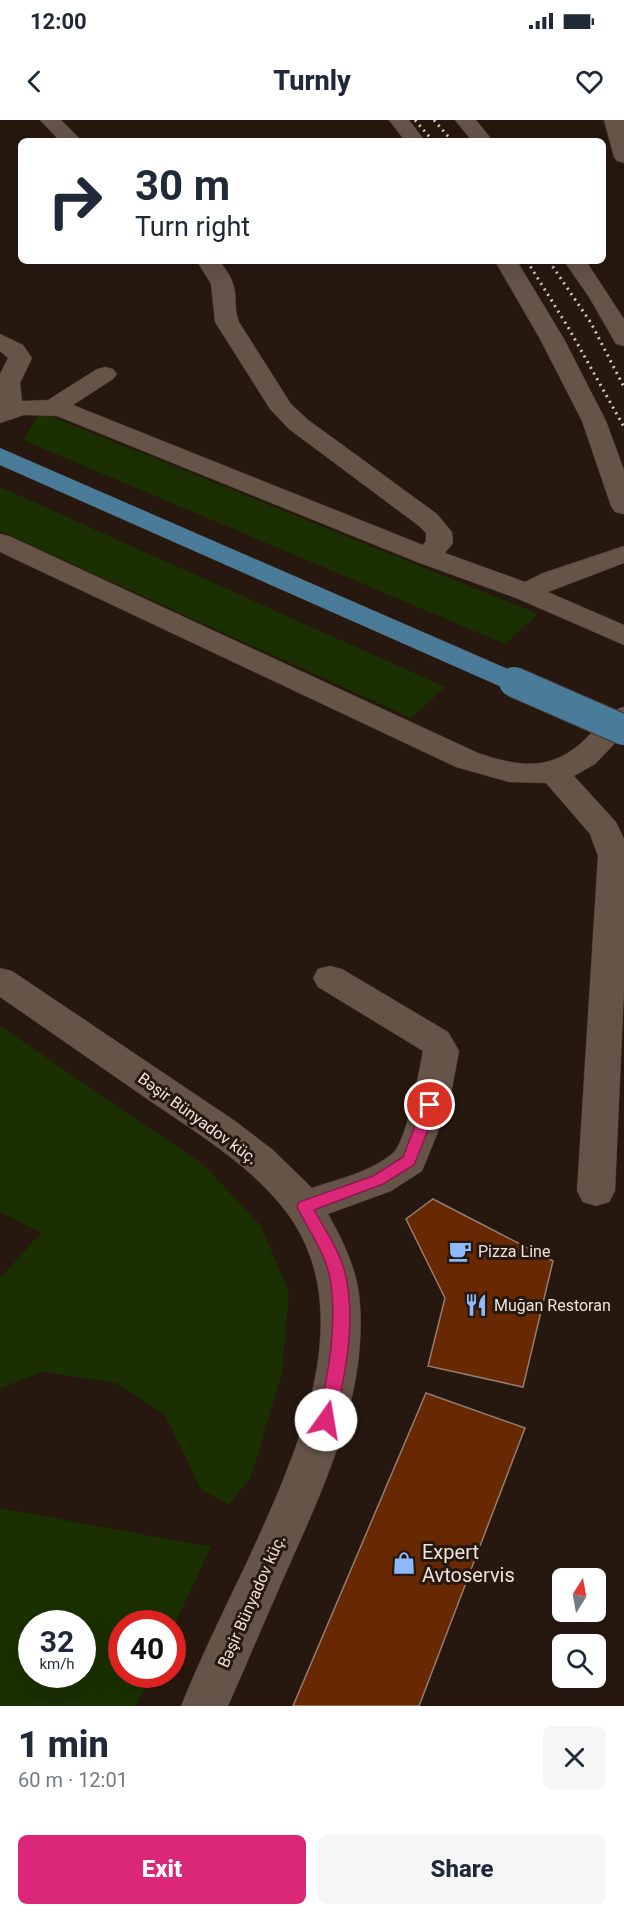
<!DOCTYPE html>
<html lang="en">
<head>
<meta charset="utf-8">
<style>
	:root { --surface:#fff; --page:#f6f6f7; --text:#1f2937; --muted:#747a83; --accent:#db2777 }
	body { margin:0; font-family:Roboto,sans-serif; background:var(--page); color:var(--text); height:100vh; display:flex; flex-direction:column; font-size:22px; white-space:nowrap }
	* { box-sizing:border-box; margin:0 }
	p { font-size:20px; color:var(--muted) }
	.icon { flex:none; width:33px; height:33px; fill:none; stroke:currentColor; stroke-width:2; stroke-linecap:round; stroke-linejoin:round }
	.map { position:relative; height:1586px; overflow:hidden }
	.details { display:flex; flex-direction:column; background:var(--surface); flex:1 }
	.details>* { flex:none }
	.top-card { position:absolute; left:18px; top:18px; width:588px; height:126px; border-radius:9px; box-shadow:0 6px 24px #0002; background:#fff; color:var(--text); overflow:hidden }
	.needle { width:39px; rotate:11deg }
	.tools { position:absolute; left:552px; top:1448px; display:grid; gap:12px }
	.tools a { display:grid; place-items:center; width:54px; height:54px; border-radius:9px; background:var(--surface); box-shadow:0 6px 24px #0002; font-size:30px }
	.speed { position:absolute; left:18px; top:1490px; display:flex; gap:12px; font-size:30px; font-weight:700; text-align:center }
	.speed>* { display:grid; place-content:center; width:78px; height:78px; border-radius:50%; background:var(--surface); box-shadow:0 6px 24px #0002; line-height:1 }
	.speed small { font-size:15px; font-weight:400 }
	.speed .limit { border:9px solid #d22; background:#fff; color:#111 }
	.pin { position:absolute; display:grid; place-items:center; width:51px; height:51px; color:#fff; margin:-26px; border:3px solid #fff; border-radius:50%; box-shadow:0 2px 6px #0007 }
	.me { position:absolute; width:66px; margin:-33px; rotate:13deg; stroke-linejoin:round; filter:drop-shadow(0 0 4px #0008) }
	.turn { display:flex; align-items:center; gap:21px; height:126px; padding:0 18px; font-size:27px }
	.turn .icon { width:78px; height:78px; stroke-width:2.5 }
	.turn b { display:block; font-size:42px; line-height:51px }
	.round { display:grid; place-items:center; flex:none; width:63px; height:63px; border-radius:9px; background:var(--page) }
	.head { display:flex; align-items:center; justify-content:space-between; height:102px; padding:0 18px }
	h1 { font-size:36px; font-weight:800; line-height:45px }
	.button { display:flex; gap:12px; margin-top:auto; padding:12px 18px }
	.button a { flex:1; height:69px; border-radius:9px; background:var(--accent); color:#fff; font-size:24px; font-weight:800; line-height:69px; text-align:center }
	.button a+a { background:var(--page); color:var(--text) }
	.status { display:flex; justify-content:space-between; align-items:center; height:42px; padding:0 30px; background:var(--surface); direction:ltr }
	.status svg { height:16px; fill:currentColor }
	header { display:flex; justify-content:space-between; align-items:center; height:78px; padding:0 18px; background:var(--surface); font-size:27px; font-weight:800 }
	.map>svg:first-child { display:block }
</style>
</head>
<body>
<div class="status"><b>12:00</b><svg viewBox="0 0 49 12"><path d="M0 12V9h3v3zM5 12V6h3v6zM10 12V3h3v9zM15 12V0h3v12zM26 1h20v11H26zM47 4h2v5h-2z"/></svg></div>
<header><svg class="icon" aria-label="back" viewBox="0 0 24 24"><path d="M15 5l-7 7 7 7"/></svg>Turnly<svg class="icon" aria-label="heart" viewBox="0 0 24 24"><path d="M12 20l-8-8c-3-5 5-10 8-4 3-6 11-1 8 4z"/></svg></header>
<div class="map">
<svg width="624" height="1586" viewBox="0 0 624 1586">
	<rect width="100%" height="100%" fill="#27180f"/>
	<path fill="#1a3000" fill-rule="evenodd" d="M40 292 538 494 505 524 23 320Z
		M0 367 445 567 411 598 0 411Z
		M0 906 204 1045 261 1106 289 1173 282 1253 251 1357 229 1385 201 1369 165 1295 116 1263 44 1252 0 1268V1158L41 1113 0 1092Z
		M0 1388 211 1427 173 1508 172 1503H122V1554H151L136 1586H0ZM32 1503H82V1554H32Z"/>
	<path fill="#682801" stroke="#927d73" stroke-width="1.5" d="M433 1079 553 1141 523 1267 428 1246 445 1178 406 1099Z
		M426 1273 525 1308 419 1586H293Z"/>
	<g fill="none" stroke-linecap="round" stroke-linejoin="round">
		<g stroke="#413530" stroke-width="1">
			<path id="minor" d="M40 0H61L82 21H60Z
				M389 0H409L425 21H405Z
				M455 0H476L493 21H472Z
				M604 0H624V43L617 41 614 37Z
				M197 141H220C225 149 232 157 234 167 237 179 234 190 239 202L291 284 307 299 437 394 452 412 453 423 445 433 525 462 543 453 624 426V443L548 472 624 505V525L516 478 417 442 57 296 24 295 0 303V254L8 238 0 231V214L23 225 32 238 20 263 22 281 48 280 97 249 105 247 113 249 117 254 113 259 73 285 423 425 426 421V413L419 406 289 309 270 289 215 202 211 164Z
				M495 141H517L564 219 606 301 624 350V394L615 392 611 386 582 301 540 219Z
				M564 141H586L624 199V226L616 224 589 177Z
				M0 414 9 416 478 633C525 649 557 651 592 612 602 601 609 590 624 587V614L595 644 574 656 616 702 624 719V869L615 1071 609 1082 596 1086 583 1082 577 1071 598 736 590 714 546 663 509 662 456 647 0 432Z
				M330 846 342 849 448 912 459 931 449 985 422 1051 391 1071 328 1094C342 1119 355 1145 359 1174 370 1273 323 1369 284 1457 265 1500 247 1543 228 1586H181C201 1537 224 1490 247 1442 295 1337 367 1187 280 1084 246 1043 197 1013 153 983 102 948 51 912 0 877V848L12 851 235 1001 273 1030 312 1068C338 1059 371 1052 393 1033 407 1020 419 952 423 931L318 867 313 858 318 849Z"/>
		</g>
		<g stroke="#413530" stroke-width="1">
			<path id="major" d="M0 328 524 556 529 562 524 568 514 571 504 568 0 345Z"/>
		</g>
		<use href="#minor" fill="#665449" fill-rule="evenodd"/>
		<use href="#major" fill="#4a7b98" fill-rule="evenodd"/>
		<path stroke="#d2c7c1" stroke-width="3" stroke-dasharray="2 4.5" stroke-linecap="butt" d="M415 0 433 21
			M434 0 452 21
			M527 141 568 207 624 307
			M549 141 591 203 624 267"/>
		<g stroke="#413530" stroke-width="32" stroke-linecap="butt">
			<path id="major-bridge" d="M514 562 624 610"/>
		</g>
		<use href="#major-bridge" stroke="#4a7b98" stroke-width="30"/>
	</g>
	<path fill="#db2777" stroke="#8e194d" stroke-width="1.5" d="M430 979 436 981 438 985 414 1045 383 1064 314 1090C326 1111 341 1133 346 1157 356 1205 345 1254 335 1300L332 1306 326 1308 320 1306 318 1300C328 1254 338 1206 330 1158 325 1132 308 1109 297 1087L299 1082 373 1056 403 1037 423 985 425 981Z"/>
	<defs>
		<g id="cafe-bare" transform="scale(1.8)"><path d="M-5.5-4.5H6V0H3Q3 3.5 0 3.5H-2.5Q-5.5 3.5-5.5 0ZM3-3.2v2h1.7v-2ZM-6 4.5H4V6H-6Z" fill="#8eb9fc" stroke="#27180f" stroke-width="2.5" paint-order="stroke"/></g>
		<g id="restaurant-bare" transform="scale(1.8)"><path d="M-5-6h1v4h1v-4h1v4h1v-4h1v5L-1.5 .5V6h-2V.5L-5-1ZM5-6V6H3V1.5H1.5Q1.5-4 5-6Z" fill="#8eb9fc" stroke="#27180f" stroke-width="2.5" paint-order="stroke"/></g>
		<g id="shop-bare" transform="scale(1.8)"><path d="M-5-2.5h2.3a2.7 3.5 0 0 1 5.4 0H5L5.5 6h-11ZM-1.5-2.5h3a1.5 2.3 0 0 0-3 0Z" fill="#8eb9fc" stroke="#27180f" stroke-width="2.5" paint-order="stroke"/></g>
	</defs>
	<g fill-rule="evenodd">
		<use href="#cafe-bare" x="460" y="1131"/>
		<use href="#restaurant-bare" x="476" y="1185"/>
		<use href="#shop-bare" x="404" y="1443"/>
	</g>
	<g text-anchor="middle" stroke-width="6" stroke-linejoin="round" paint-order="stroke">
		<g font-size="16" fill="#ede2dc" stroke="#27180f">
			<text transform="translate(198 998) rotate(36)" y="6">Bəşir Bünyadov küç.</text>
			<text transform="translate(251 1481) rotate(-66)" y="6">Bəşir Bünyadov küç.</text>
		</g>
		<g font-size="16" fill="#ede2dc" stroke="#27180f" text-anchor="start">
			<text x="478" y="1137">Pizza Line</text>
			<text x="494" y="1191">Muğan Restoran</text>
		</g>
		<g font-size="20" fill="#ede2dc" stroke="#27180f" text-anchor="start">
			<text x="422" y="1439">Expert<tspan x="422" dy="23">Avtoservis</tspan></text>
		</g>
	</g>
</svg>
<div class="tools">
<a><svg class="needle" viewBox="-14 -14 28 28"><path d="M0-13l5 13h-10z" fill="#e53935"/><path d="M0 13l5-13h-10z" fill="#747a83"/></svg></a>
<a><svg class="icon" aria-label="search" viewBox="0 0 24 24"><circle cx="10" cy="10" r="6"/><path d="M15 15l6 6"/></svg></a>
</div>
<div class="speed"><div>32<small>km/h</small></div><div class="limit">40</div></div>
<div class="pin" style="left:430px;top:985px;background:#d93025"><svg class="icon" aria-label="arrive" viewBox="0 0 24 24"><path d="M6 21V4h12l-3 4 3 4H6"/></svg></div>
<svg class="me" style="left:326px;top:1300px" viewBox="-20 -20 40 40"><circle r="19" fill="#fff"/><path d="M0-13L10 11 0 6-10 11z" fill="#db2777"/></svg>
<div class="top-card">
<div class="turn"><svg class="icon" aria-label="right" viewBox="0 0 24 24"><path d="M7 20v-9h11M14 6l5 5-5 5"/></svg><div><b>30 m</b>Turn right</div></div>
</div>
</div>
<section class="details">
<div class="head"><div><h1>1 min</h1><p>60 m · 12:01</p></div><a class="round"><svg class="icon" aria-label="close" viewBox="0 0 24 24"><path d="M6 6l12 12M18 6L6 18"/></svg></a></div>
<div class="button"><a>Exit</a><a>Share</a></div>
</section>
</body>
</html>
